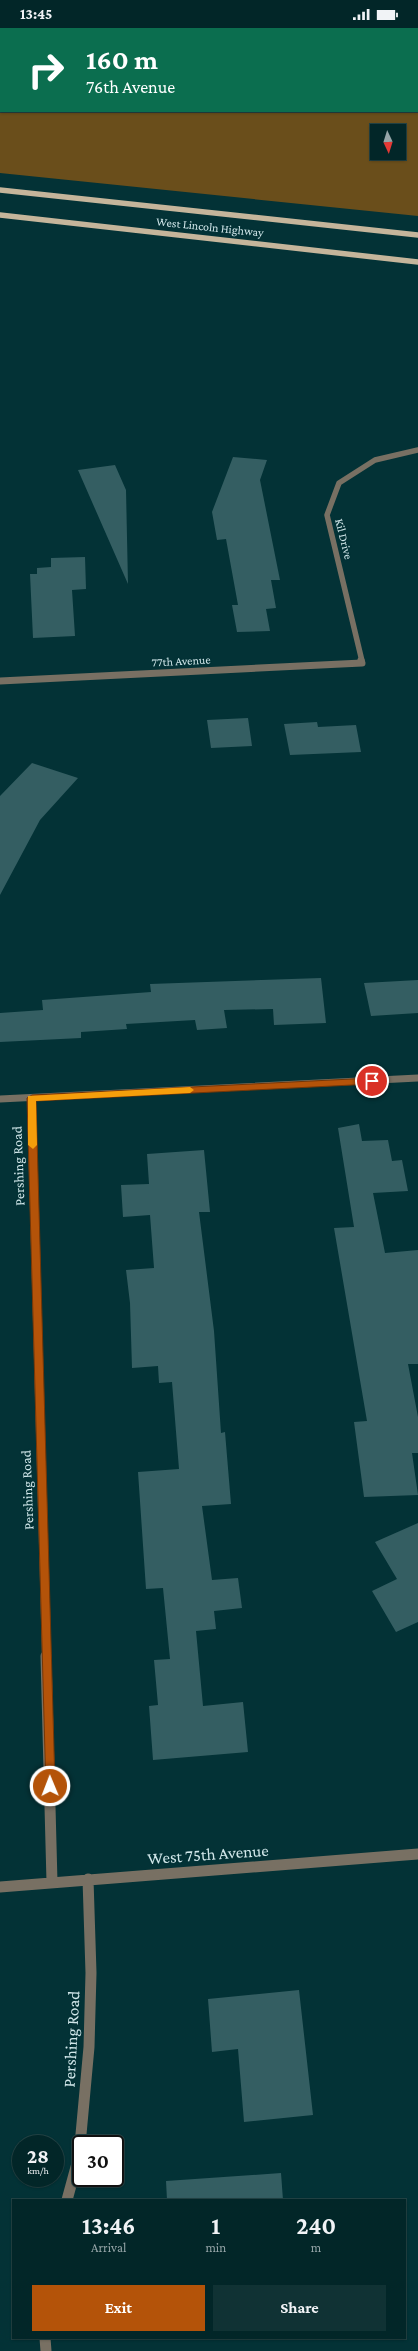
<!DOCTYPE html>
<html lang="en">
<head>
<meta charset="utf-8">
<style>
	:root { --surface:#022628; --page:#103234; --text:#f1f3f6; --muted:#96a5a8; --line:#234345; --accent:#b45309 }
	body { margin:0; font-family:"Crimson Pro",serif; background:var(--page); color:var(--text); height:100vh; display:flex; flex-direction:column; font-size:15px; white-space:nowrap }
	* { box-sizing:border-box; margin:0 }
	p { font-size:13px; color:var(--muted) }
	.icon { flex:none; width:22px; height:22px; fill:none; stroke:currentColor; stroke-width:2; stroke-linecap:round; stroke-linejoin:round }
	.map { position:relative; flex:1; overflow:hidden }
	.details { position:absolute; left:12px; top:2171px; width:394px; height:140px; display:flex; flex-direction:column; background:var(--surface); border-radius:0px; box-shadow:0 1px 3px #0004,0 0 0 1px var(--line) }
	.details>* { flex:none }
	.guide { position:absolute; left:0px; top:0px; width:418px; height:84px; box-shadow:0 1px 3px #0004,0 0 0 1px var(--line); background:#0b6e4f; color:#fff; overflow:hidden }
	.needle { width:26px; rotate:176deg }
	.fabs { position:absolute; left:370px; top:96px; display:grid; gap:8px }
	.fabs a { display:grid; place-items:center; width:36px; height:36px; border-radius:0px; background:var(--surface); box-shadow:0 1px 3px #0004,0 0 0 1px var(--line); font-size:20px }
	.speed { position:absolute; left:12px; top:2107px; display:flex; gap:8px; font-size:20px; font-weight:700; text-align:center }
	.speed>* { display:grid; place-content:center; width:52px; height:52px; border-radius:50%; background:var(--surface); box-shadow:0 1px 3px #0004,0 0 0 1px var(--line); line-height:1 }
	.speed small { font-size:10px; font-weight:400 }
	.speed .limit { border:2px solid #111; border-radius:6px; background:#fff; color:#111 }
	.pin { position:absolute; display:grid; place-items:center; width:34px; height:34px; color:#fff; margin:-17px; border:2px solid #fff; border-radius:50%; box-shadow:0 1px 4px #0007 }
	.me { position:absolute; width:44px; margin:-22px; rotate:359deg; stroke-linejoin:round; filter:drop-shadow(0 0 3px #0008) }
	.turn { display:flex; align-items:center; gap:14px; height:84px; padding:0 20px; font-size:18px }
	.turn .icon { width:52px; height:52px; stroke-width:2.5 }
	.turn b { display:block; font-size:28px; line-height:34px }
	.eta { display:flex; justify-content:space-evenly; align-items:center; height:68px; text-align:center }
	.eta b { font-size:24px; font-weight:700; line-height:28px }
	.button { display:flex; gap:8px; margin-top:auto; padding:8px 20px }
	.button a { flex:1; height:46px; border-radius:0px; background:var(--accent); color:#fff; font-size:16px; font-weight:700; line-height:46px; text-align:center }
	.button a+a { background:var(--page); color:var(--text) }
	.status { display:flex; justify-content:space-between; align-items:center; height:28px; padding:0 20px; background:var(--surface); direction:ltr }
	.status svg { height:11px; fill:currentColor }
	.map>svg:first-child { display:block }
</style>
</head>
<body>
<div class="status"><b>13:45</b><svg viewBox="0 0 49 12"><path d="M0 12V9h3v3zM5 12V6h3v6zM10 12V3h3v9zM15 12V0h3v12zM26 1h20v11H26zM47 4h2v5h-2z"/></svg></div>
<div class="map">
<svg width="418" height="2323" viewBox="0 0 418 2323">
	<rect width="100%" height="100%" fill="#033236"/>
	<path fill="#6a4e1b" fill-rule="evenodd" d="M0 0H418V188L0 145ZM1 1H417V83H1ZM377 103H399V125H377Z"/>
	<path fill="#345e62" d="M233 429 267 432 260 452 280 552H271L276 580 266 581 270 603 237 604 232 577H238L226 511 217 512 212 484Z
		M115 437 126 462 128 556 78 442Z
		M85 529 86 561 72 562 75 608 33 610 30 546H37V540L51 539V530Z
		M248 690 252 718 211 720 207 692Z
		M317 694 318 699 356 697 361 724 290 727 284 696Z
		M32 735 78 750 40 792 0 867V768Z
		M321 950 326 995 274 997 273 981 224 982 227 1000 197 1002 195 992 126 996 127 1001 81 1004V1010L0 1014V985L43 982 42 972 151 964 150 956Z
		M418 952V985L371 988 364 955Z
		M359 1096 362 1113 388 1112 392 1133 402 1132 408 1163 373 1165 385 1225 418 1222V1336H408L418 1389V1425H412L418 1467 364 1469 354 1394 367 1393 334 1200 354 1199 338 1100Z
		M204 1122 210 1184H199L214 1303 221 1405 225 1404 231 1476 202 1478 212 1552 238 1550 242 1580 214 1583 216 1601 196 1603 203 1678 243 1674 248 1724 153 1732 149 1678 158 1677 154 1632 170 1631 163 1560 146 1561 138 1444 179 1441 172 1354 159 1355 158 1338 132 1340 130 1275 126 1242 154 1240 150 1187 123 1189 121 1157 149 1156 147 1126Z
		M418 1495V1594L396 1604 372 1563 397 1551 375 1514Z
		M299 1962 313 2087 244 2094 238 2021 212 2024 208 1971Z
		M281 2145 283 2172H167L166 2153Z"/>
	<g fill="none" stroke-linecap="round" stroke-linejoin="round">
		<path stroke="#787063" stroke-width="5.5" d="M362 633 327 487 339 455 375 432 418 422"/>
		<path stroke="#787063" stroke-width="7" d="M0 653 362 635 361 632
			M31 1070V1075
			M0 1071 418 1050"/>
		<path stroke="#787063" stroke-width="8" d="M31 1074 46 1629"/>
		<path stroke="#787063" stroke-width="11" d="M46 1628 52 1854
			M0 1859 418 1826
			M67 2172 79 2128 89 2019 91 1945 88 1851
			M45 2310 46 2323"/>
		<path stroke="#c5b59b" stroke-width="5.5" d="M0 162 418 207
			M0 187 418 234"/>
	</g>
	<path fill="#b45309" stroke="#753606" d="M372 1050 376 1053 372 1056 36 1073 55 1758 54 1762 50 1763 46 1762 27 1070 32 1067Z"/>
	<path fill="#f59e0b" d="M190 1059 194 1062 190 1065 36 1073 37 1117 33 1121 28 1117V1068Z"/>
	<g text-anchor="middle" stroke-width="3" stroke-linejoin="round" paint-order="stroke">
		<g font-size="12" fill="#d0e6e9" stroke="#033236">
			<text transform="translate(210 199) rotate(6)" y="4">West Lincoln Highway</text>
			<text transform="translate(344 511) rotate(76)" y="4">Kil Drive</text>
			<text transform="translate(181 633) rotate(-3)" y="4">77th Avenue</text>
		</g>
		<g font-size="14" fill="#d0e6e9" stroke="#033236">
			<text transform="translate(18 1138) rotate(-92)" y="5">Pershing Road</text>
			<text transform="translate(27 1462) rotate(-92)" y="5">Pershing Road</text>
		</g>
		<g font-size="17" fill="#d0e6e9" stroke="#033236">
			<text transform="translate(208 1826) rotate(-4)" y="6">West 75th Avenue</text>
			<text transform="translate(71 2011) rotate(-87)" y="6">Pershing Road</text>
		</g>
	</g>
</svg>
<div class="fabs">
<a><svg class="needle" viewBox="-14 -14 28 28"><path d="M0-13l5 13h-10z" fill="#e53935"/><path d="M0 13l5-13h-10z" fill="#96a5a8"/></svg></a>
</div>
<div class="speed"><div>28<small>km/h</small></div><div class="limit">30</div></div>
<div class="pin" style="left:372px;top:1053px;background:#d93025"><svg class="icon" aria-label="arrive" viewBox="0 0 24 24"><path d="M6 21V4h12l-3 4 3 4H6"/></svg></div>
<svg class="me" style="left:50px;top:1758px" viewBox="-20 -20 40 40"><circle r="17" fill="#b45309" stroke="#fff" stroke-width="3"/><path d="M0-11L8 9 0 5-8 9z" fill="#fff"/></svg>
<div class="guide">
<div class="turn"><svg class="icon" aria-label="right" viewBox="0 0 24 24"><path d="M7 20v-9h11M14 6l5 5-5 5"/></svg><div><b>160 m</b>76th Avenue</div></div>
</div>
<section class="details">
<div class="eta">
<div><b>13:46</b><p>Arrival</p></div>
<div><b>1</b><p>min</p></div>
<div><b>240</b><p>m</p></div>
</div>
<div class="button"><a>Exit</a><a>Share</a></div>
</section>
</div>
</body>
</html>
